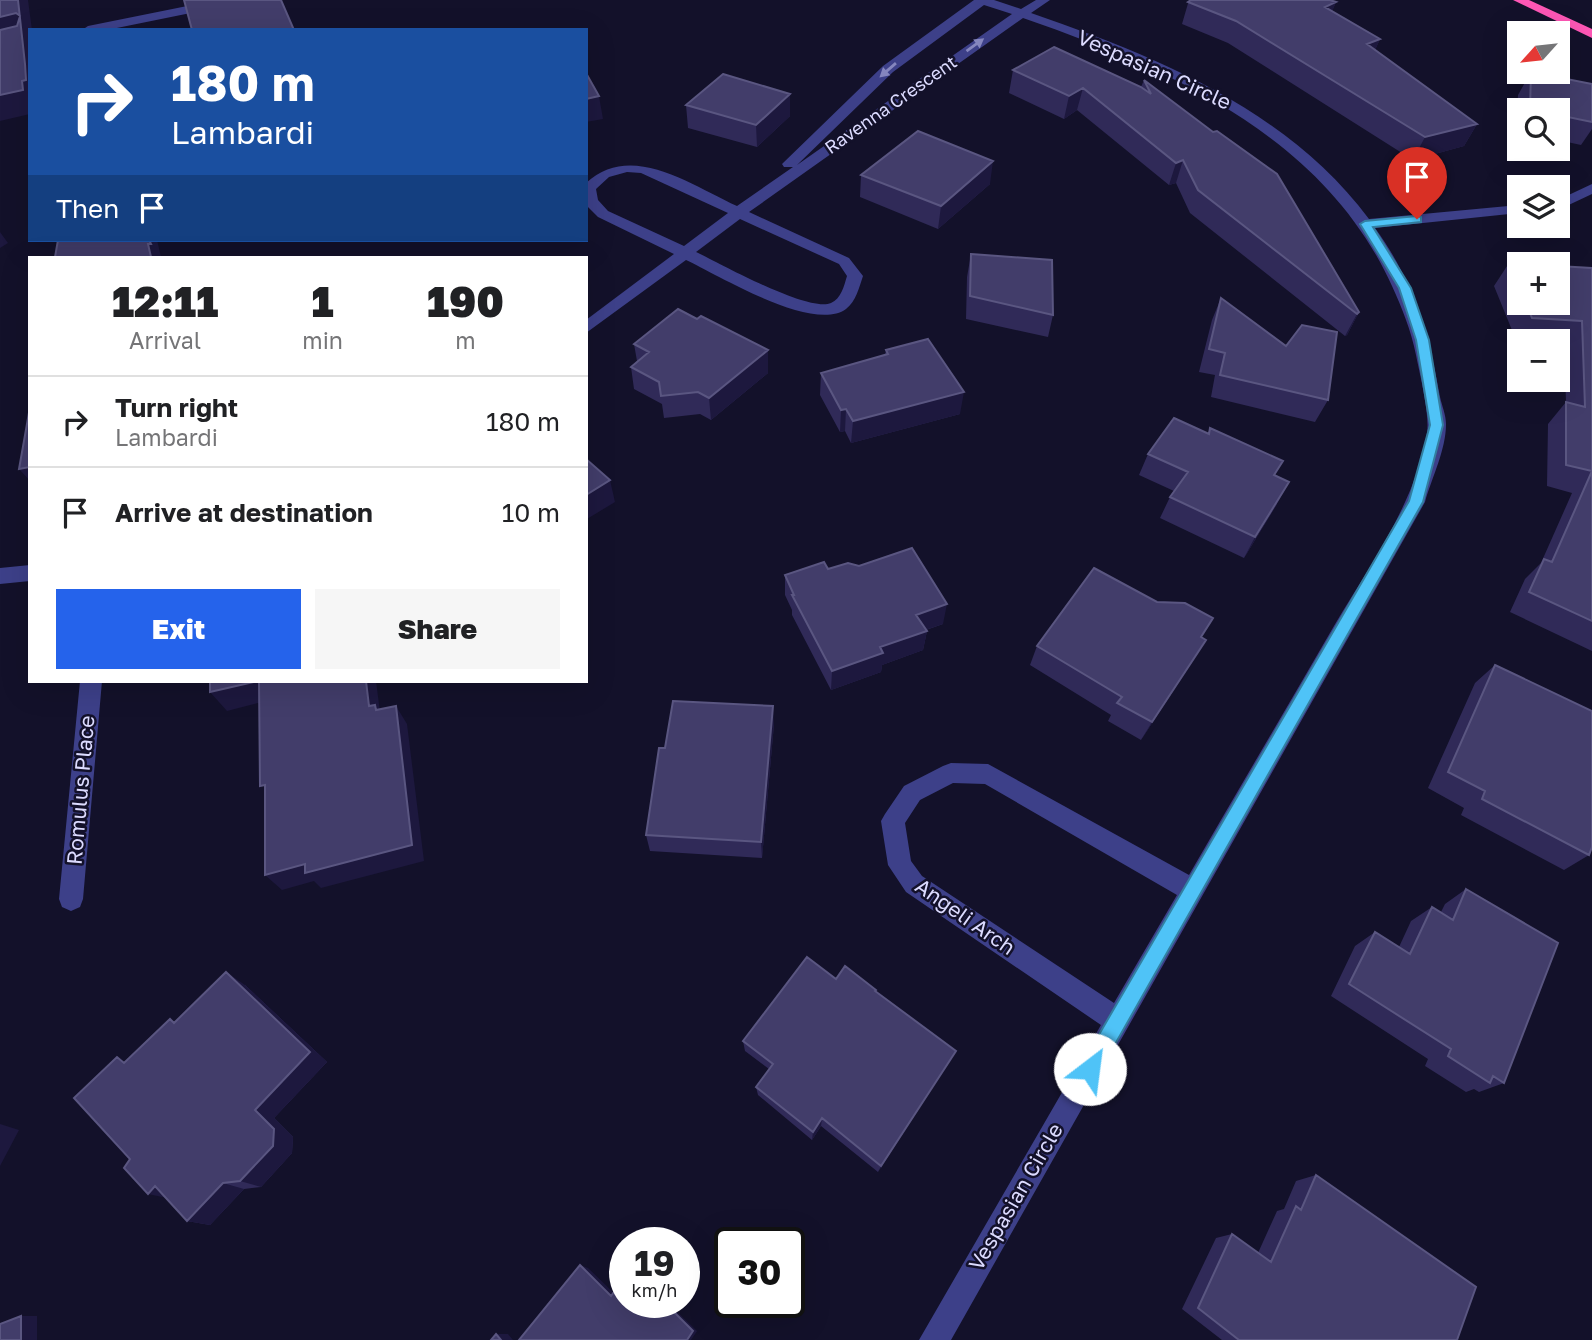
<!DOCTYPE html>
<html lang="en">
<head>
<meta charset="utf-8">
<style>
	:root { --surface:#fff; --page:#f6f6f6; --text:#202124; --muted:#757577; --line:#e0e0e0; --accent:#2563eb }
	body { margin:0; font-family:"Golos Text",sans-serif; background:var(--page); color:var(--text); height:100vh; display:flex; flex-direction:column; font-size:26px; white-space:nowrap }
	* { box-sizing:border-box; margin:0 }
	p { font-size:23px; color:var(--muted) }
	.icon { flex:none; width:38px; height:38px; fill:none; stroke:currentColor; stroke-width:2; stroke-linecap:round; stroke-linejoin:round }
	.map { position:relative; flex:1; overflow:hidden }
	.details { position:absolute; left:28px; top:256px; width:560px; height:427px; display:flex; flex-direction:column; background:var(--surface); border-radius:0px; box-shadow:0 7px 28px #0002 }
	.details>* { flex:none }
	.guide { position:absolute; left:28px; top:28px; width:560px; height:214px; border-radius:0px; box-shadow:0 7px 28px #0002; background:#1a4fa0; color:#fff; overflow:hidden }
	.needle { width:46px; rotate:243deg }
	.tools { position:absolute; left:1507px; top:21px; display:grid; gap:14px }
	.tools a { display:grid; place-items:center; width:63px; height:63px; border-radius:0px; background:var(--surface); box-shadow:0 7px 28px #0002; font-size:35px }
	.speed { position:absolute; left:609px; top:1227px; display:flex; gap:14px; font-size:35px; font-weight:700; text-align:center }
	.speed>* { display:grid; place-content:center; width:91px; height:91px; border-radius:50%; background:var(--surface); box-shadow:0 7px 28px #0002; line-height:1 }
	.speed small { font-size:18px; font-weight:400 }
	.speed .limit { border:4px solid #111; border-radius:10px; background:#fff; color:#111 }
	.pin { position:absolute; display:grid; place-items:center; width:60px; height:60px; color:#fff; margin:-72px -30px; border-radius:50% 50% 50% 0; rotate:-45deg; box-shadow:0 0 7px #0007 }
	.pin .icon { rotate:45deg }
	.me { position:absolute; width:77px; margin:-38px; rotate:30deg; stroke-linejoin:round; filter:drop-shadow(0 0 5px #0008) }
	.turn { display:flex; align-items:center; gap:24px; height:147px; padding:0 28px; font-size:32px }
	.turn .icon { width:91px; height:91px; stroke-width:2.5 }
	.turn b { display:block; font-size:49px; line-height:60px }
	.then { display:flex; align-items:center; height:66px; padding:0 28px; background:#0003; gap:14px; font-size:26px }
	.eta { display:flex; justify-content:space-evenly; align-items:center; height:119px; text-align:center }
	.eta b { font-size:42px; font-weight:800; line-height:49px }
	.action { display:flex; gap:14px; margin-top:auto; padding:14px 28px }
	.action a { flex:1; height:80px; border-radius:0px; background:var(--accent); color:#fff; font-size:28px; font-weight:800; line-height:80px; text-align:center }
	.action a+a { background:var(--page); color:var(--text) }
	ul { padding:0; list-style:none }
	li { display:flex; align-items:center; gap:21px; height:91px; padding:0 28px; border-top:2px solid var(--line) }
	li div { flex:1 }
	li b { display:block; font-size:26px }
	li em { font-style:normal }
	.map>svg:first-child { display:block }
</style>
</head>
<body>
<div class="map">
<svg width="1592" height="1340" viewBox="0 0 1592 1340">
	<rect width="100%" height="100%" fill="#13112a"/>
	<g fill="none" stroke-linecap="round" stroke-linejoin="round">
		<path fill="#3d4089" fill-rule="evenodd" d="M217 0H241L235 4 107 30H82L88 26Z
			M974 0H994L1021 9 1036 0H1050L1031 13C1156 56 1288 110 1369 219L1519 205V213L1375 228C1413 280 1429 334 1440 397 1442 406 1446 415 1446 424 1446 450 1432 477 1425 502L951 1340H919L1101 1025 906 892 888 865 881 821 885 814 904 786 943 766 951 763 988 764 1189 875C1237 792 1286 709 1334 626 1370 565 1415 504 1427 433 1430 415 1420 375 1416 355 1411 330 1402 308 1392 286 1324 136 1170 69 1023 18L749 212 849 258 863 276C859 288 856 301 846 309 813 333 720 276 686 260L586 333V320L674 254 598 217 586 205V183C631 141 691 185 737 206L793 167H784L782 164 883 66ZM984 5 1012 14 797 165 893 72ZM627 172 641 173 728 213 684 246 608 211 598 200 596 189 609 177ZM740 219 839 264 847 276C844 286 841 299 831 303 809 313 721 264 696 252ZM953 783 985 784 1177 895 1114 1003 922 876 911 861 905 823 920 800Z
			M1592 184V194L1558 210V200Z
			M30 565V581L0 584V568Z
			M80 681H102L83 899 80 907 71 911 62 907 59 899Z"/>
		<path fill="#fe57b5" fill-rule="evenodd" d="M1513 0H1529L1592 29V38Z"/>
	</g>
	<path fill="#302a58" d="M1189 0H1330L1336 2 1332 11 1380 39 1375 50 1477 124 1464 146 1413 160 1228 43 1182 24Z
		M1013 70 1141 87 1144 80 1359 312 1347 335 1345 336 1190 213 1176 183 1169 185 1077 110 1064 119 1009 93Z
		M1531 72 1592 84V129L1581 145 1558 140V110H1519V133L1516 132 1518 95Z
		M686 105 790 116 757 147 688 128Z
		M861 175 990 184 938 229 860 197Z
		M971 254 1053 315 1048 337 966 319 967 277Z
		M1509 263 1519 264V303H1558L1592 268V651L1510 612 1525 579 1541 563 1572 493 1547 486 1548 424 1566 402 1564 344 1558 343V341L1516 340 1494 286Z
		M1221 298 1328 400 1315 422 1211 397 1215 375 1199 372 1212 320Z
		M634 344 768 373 711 420 700 414 664 418 662 404 634 389 631 367 637 361Z
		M886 350 960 414 851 443 845 431 840 432 820 395 821 373 885 355Z
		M1210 428 1275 476 1277 504 1244 558 1160 518 1170 497 1174 491 1139 475 1148 454 1208 433Z
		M828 569 943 624 926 630 927 631 923 650 882 665 881 672 831 690 792 615V610L785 595V575Z
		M1201 638 1194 659 1141 740 1108 721 1111 715 1030 665 1037 646Z
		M1495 665 1589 855 1564 870 1461 815 1464 808 1428 788 1475 683Z
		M774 724 762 858 650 851 646 835 665 748Z
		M1466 889 1504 1083 1479 1092 1474 1089 1466 1092 1425 1066 1428 1059 1331 996 1355 946 1375 932 1399 947 1411 921 1432 907 1441 912 1445 904Z
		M836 979 876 990V992L956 1051 878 1172 821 1126 812 1140 758 1095 756 1087 769 1069 745 1051 743 1041Z
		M245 985 327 1062 274 1118 293 1137 292 1153 261 1187 244 1189 210 1225 187 1221 130 1159 126 1061 175 1022Z
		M1316 1175 1457 1340H1222L1182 1309 1216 1238 1232 1234 1258 1253 1277 1211 1284 1209 1296 1181Z"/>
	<path fill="#1d183e" d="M18 0H28L32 30H30V114L0 121V17L16 13 20 20Z
		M1336 2 1327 24 1325 7Z
		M1380 39 1370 62 1367 44Z
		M1083 88 1077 110 1064 119 1069 96Z
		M790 94V116L757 147 756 125Z
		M599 96 603 119 586 122V99Z
		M1477 124 1464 146 1413 160 1425 137Z
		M1183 160 1176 183 1169 185 1176 163Z
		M993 161 990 184 938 229 941 206Z
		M0 232 8 243 0 248Z
		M149 240H157L161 257H151L148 244Z
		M1359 312 1347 335 1345 336 1357 314Z
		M768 350V373L711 420 709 398Z
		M964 392 960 414 851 443 853 421Z
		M846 409 845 431 840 432 841 410Z
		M30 467V481L19 469Z
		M610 480 615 502 587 519 586 526V495Z
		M1289 482 1277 504 1244 558 1255 537Z
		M947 604 943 624 913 634 916 615Z
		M927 631 923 650 882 665 881 672 831 690 832 671 880 647Z
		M1206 640 1194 659 1141 740 1152 722Z
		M259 681 274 699 227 711 210 692Z
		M366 681H376L380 712 369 706Z
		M396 706 407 724 424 861 321 888 314 881 282 890 265 875Z
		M773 706 774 724 762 858 761 842Z
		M226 972 245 985 327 1062 274 1118 293 1137 292 1153 261 1187 240 1181 255 1110Z
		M956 1051 950 1061 878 1172 881 1166Z
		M822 1118 821 1126 812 1140 813 1132Z
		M0 1124 19 1130 0 1166Z
		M223 1183 244 1189 210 1225 187 1221Z
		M155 1186 172 1199 148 1194Z
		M580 1265 588 1268 618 1297 611 1296Z
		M664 1302H667L697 1331 691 1340H687Z
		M21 1316H37V1340H21Z
		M496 1334H508L513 1340H501Z"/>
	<path fill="#423d6a" stroke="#5a5681" stroke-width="2" d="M0 0H18L25 64 26 80 22 81 23 90 0 95V30L17 26 20 16 16 13 0 17Z
		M184 0H281L294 30H192Z
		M1191 0H1330L1336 2 1325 7 1380 39 1367 44 1477 124 1425 137 1236 21 1188 2Z
		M1054 47 1141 87 1151 94 1144 80 1213 132 1217 131 1277 174 1359 312 1357 314 1198 190 1183 160 1176 163 1083 88 1069 96 1013 70Z
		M1531 72 1592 84V122L1558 115V110L1530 109Z
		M586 73 599 96 586 99Z
		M723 74 790 94 756 125 686 105Z
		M918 131 993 161 941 206 861 175Z
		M58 240H149L151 244H148L151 257H55Z
		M971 254 1052 260 1053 315 970 296Z
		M1509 263 1530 264H1519V286Z
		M1558 266 1592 268V621L1529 592 1544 559 1552 562 1592 471 1566 465V402L1585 407 1582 321 1532 318 1526 303H1558Z
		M1221 298 1286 346 1302 325 1337 332 1328 400 1220 375 1225 353 1209 349Z
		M678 309 697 319 701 316 768 350 709 398 698 392 661 396 659 382 631 367 649 352 634 344Z
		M928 339 964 392 853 421 846 409 841 410 821 373 888 354 886 350Z
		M30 407V467L19 469Z
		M1174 418 1209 434 1210 428 1283 461 1274 475 1289 482 1255 537 1170 497 1188 472 1148 454Z
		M586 459 610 480 586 495Z
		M912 548 947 604 916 615 927 631 880 647 883 653 832 671 792 595H794L785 575 824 562 828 569 848 563 859 566Z
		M1094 568 1157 602 1185 603 1213 618 1201 637 1206 640 1152 722 1117 703 1122 697 1037 646Z
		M1495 665 1592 711V847L1589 855 1482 799 1485 791 1448 772Z
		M210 681H258L210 692Z
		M259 681H366L369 706 375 705 376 710 396 706 412 845 305 873V864L265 875V785L260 786Z
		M673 701 773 706 761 842 646 835 659 748H665Z
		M1466 889 1558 943 1504 1083 1493 1076 1490 1083 1448 1056 1451 1049 1349 984 1375 932 1410 954 1432 907 1453 920Z
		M807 957 836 979 845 966 876 990 875 991 956 1051 881 1166 822 1118 813 1132 756 1087 773 1064 743 1041Z
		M226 972 310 1052 255 1110 274 1129 273 1146 240 1181 223 1183 187 1221 155 1186 148 1194 124 1168 130 1159 74 1098 117 1057 124 1063 170 1019 174 1023Z
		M1316 1175 1476 1287 1457 1340H1239L1198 1308 1232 1234 1271 1262 1296 1206 1301 1210Z
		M580 1265 611 1296 625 1277V1302H664L693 1331 687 1340H519Z
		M21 1316V1340H0V1324Z
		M496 1334 501 1340H491Z"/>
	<defs><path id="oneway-solid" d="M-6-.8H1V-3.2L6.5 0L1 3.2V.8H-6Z" transform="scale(1.75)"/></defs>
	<g fill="#8586be">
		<use href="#oneway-solid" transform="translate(975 45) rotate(-36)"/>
		<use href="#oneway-solid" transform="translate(888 70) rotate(139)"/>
	</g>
	<path fill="#4fc3f7" stroke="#337fa1" stroke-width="2" d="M1417 216 1421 217V222L1373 227 1411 288 1429 340 1443 425 1423 502 1097 1076 1090 1079 1083 1076 1080 1069 1083 1062 1409 501 1430 425 1416 340 1399 288 1360 224 1365 221Z"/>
	<g text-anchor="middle" stroke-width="5" stroke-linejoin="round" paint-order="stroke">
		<g font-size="18" fill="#dcdbff" stroke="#13112a">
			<text transform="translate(891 105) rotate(-35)" y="6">Ravenna Crescent</text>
		</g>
		<g font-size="21" fill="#dcdbff" stroke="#13112a">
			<text transform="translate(1154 70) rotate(24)" y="7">Vespasian Circle</text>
			<text transform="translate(81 790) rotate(-85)" y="7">Romulus Place</text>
			<text transform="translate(965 917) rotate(35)" y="7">Angeli Arch</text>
			<text transform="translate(1016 1197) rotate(-60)" y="7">Vespasian Circle</text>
		</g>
	</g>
</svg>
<div class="tools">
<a><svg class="needle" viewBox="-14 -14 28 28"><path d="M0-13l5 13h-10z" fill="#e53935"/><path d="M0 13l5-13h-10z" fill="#757577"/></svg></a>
<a><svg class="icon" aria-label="search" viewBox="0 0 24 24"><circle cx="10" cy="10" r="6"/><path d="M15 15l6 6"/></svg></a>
<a><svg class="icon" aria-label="layers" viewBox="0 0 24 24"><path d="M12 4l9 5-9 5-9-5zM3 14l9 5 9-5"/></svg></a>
<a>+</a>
<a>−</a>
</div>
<div class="speed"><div>19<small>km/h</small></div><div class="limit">30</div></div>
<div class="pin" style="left:1417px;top:219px;background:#d93025"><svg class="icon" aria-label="arrive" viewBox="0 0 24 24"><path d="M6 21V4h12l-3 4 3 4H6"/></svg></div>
<svg class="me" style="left:1090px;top:1069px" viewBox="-20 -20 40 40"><circle r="19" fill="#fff"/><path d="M0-13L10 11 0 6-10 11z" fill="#4fc3f7"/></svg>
<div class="guide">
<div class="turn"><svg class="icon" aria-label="right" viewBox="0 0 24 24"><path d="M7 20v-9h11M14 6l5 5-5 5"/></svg><div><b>180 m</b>Lambardi</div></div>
<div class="then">Then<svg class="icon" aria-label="arrive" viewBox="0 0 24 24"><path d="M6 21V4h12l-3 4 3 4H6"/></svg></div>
</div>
<section class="details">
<div class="eta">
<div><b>12:11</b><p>Arrival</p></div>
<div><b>1</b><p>min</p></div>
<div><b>190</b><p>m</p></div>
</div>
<ul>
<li><svg class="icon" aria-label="right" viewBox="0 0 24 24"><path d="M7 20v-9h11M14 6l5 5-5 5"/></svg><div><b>Turn right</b><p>Lambardi</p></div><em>180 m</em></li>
<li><svg class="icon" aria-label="arrive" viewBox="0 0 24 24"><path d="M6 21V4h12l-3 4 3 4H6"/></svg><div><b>Arrive at destination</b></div><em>10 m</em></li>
</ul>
<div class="action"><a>Exit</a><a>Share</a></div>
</section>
</div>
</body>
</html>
